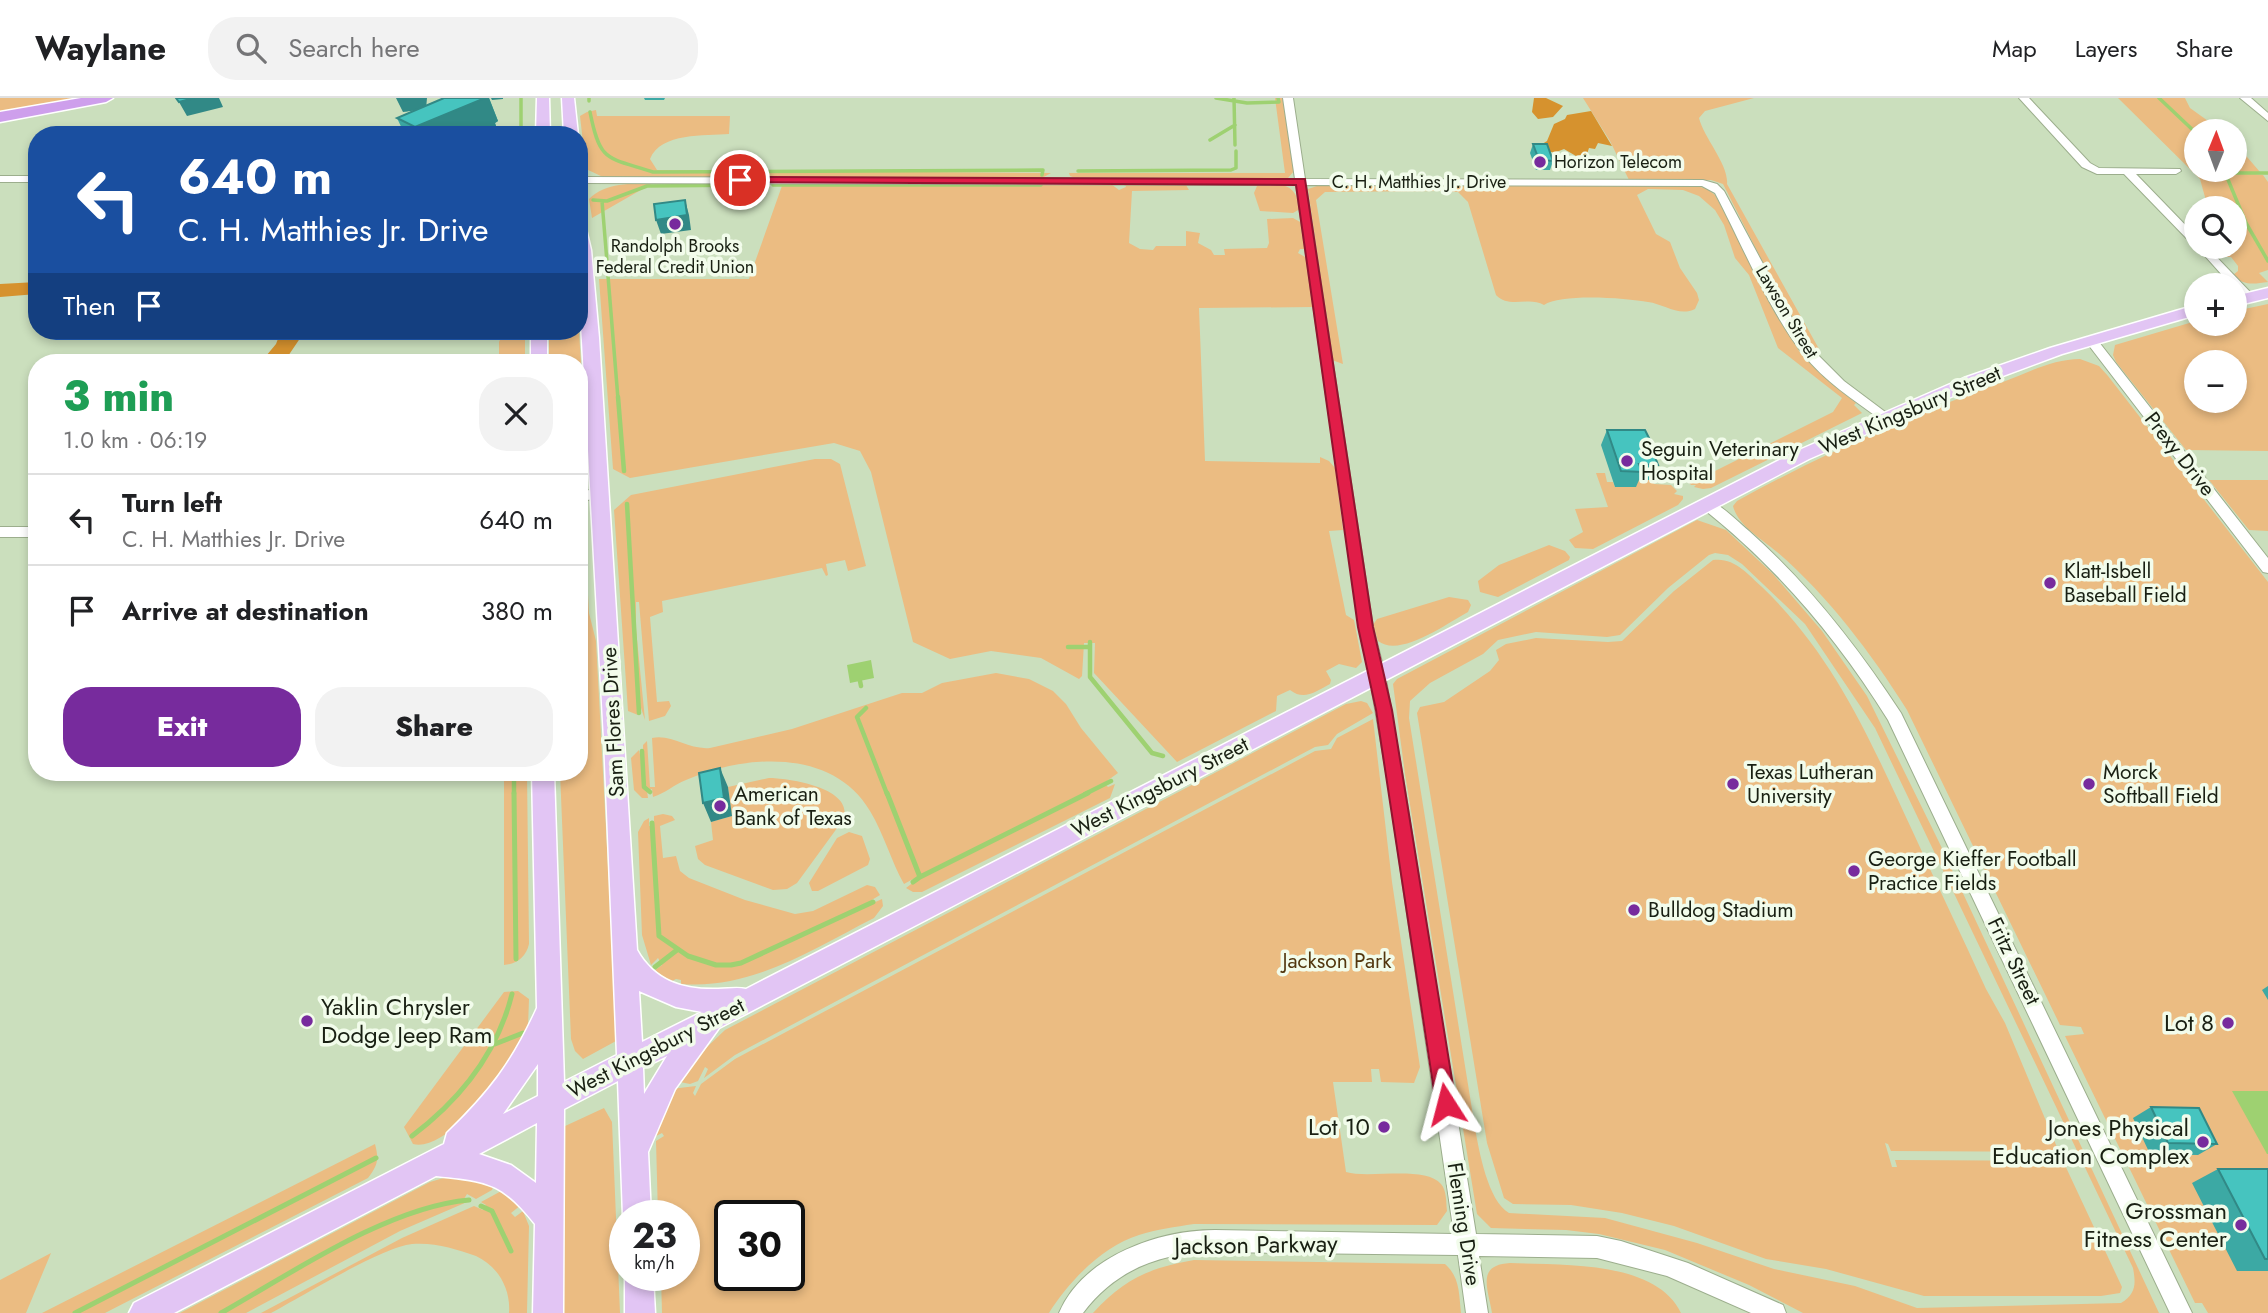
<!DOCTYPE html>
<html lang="en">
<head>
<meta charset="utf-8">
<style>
	:root { --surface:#fff; --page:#f2f2f2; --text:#202124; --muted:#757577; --line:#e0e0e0; --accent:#772b9d }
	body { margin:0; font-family:Jost,sans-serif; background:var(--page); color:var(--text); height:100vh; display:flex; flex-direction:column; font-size:26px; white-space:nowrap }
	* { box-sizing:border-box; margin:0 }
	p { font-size:23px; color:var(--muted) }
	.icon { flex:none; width:38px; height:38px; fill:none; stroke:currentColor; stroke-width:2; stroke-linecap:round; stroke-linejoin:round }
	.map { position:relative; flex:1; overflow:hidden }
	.sheet { position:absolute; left:28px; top:256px; width:560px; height:427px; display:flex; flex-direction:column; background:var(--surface); border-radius:28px; box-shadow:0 4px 10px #0003 }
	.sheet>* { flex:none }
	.banner { position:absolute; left:28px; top:28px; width:560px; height:214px; border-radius:28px; box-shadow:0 4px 10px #0003; background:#1a4fa0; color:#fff; overflow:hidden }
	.needle { width:46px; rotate:1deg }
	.fabs { position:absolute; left:2184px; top:21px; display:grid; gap:14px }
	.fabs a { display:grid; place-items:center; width:63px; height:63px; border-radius:50%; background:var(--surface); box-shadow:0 4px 10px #0003; font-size:35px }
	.speed { position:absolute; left:609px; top:1102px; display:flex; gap:14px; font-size:35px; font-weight:700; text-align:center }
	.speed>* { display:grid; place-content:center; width:91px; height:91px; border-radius:50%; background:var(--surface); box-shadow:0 4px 10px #0003; line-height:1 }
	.speed small { font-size:18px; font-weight:400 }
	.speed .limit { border:4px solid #111; border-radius:10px; background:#fff; color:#111 }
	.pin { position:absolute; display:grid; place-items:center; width:60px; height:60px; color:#fff; margin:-30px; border:4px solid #fff; border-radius:50%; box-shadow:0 2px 7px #0007 }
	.me { position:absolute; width:77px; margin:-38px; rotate:351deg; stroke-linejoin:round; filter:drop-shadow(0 0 5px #0008) }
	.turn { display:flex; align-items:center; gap:24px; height:147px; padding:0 35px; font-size:32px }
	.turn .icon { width:91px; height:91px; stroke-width:2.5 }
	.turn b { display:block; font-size:49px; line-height:60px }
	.then { display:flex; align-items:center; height:66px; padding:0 35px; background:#0003; gap:14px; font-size:26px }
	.round { display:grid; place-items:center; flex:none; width:74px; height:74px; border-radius:28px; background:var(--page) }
	.summary { display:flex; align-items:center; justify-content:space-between; height:119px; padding:0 35px }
	h1 { font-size:42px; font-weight:800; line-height:52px; color:#1e9e55 }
	.action { display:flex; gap:14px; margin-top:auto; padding:14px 35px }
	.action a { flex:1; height:80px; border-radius:28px; background:var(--accent); color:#fff; font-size:28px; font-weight:800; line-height:80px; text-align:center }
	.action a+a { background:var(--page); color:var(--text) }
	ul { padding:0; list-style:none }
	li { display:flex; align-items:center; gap:21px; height:91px; padding:0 35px; border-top:2px solid var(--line) }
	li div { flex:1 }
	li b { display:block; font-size:26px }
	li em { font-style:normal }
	header { display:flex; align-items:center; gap:42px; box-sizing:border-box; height:98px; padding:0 35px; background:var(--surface); border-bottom:2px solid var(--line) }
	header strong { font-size:33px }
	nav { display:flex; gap:38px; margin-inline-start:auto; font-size:24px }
	.search { width:490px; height:63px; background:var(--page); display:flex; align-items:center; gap:18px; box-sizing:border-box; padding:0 24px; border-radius:28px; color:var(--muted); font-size:26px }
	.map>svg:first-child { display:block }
</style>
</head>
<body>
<header>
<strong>Waylane</strong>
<div class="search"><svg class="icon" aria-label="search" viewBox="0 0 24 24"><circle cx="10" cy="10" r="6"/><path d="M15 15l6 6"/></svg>Search here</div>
<nav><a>Map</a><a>Layers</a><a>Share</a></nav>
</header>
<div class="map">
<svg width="2268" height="1215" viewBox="0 0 2268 1215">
	<rect width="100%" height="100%" fill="#cbdfbd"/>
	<path fill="#ebbc82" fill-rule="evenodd" d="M0 0H103L0 19Z
		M1275 0H1284L1294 73 1288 80 1078 81 1070 78 1069 75H1285Z
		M1583 0H1754L1705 13 1699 20C1704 40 1729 67 1727 86L1819 251 1815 253 1811 249 1788 214 1723 86 1711 82H1629L1610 43Z
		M2118 0H2185L2190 10 2222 33H2196V72H2235V45L2260 74 2246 75 2263 77 2268 84V172L2259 175 2268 184C2254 186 2243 188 2233 177L2238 173V168L2231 159H2215L2205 149H2235V110H2208L2200 81Z
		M596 12 597 18H730L729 36C705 38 661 34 650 61L657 72 1051 75 1042 80 603 79 586 71 580 18 587 14Z
		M653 85 592 120 589 101C606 84 631 86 653 85Z
		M783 85 1111 86 1119 92 1126 89 1125 86 1186 87 1189 92 1132 93 1129 145 1140 151 1153 152 1156 148H1186V133L1200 135 1198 145 1211 152 1214 157H1225L1224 151 1267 150 1269 145 1267 121 1293 120 1302 125 1306 151H1300L1298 155 1307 160 1314 209 1199 210 1205 363 1320 365V359L1329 363 1335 370 1343 432 1329 433 1346 517 1354 522 1362 564 1356 570 1339 566 1326 573 1331 582 1330 586C1315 594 1304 603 1290 592L1277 598 1276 613 1177 664 1094 575 1095 545H1084L1082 578 1079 581 1041 560 991 553 950 561 913 544 871 374 860 353 834 345 630 380 613 371 599 181H749Z
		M1262 86C1285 87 1295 85 1300 111L1293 115 1260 113 1254 95 1257 88Z
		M1402 87H1694L1707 91 1715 97 1799 253 1836 289 1856 305 1854 307 1862 315 1711 390 1703 391 1694 389 1696 387H1691L1680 374 1709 376 1833 314 1842 300 1778 250 1749 177 1735 160 1724 127 1715 112 1699 98 1683 92 1648 91 1637 97 1656 136 1670 144 1680 170 1697 195 1699 202 1695 211C1679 219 1664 206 1648 204 1626 200 1561 195 1544 207 1529 198 1509 211 1496 197L1468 104 1458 94 1442 93 1325 94 1316 102 1343 266 1332 262 1308 91 1317 88Z
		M2268 206V353L2186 352 2116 264 2113 257 2115 247 2196 223V226H2235V213ZM2196 264H2235V303H2196Z
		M504 233H525V264H499V244Z
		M549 233H579L587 364 579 385V264H549Z
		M2080 261 2099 268 2108 278 2268 484V1215H2208L2202 1205H2195L2065 938 2084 936 2081 929 2060 927 1907 612C1871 555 1828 498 1777 454 1762 441 1738 428 1733 408L1737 403C1822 356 1912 317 2003 284 2027 275 2053 261 2080 261Z
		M815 361H831L840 366 866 468 848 473 845 462 826 466 828 477 826 478 822 470 662 503 663 514 650 519 657 604 669 603 671 608 665 618 649 623 639 504H636V531L645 622 641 610 637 611 638 617 628 613 614 412 631 397Z
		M1596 375H1605L1607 384H1613L1615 389H1635L1633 381 1652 382 1654 386 1671 387 1677 393 1674 396 1683 398V401L1678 407 1593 451 1575 450 1569 442 1583 434 1575 411 1608 409Z
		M2209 382H2268V433L2249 432Z
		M579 415 584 423 589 515 596 543 617 938 616 943 583 961 575 953 571 941 560 674H579Z
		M1697 422 1726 432 1773 476 1822 533 1867 598 1939 744 2159 1215H1803L1749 1187 1665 1152 1599 1136 1566 1132 1491 1130 1477 1116 1405 676 1393 586 1397 581ZM1715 455 1728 457 1742 466 1805 526 1875 630 2133 1170C2136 1186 2136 1196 2121 1205L1917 1210 1855 1188 1774 1171 1697 1145 1605 1120 1509 1115C1488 1103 1479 1053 1475 1030L1409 620 1410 603 1430 585 1483 556 1498 542 1536 534 1607 539 1620 537 1668 490 1709 457Z
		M1549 447 1565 453 1570 459 1569 462 1498 499 1480 494 1478 483 1499 467Z
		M1713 462C1734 459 1748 476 1762 489 1835 559 1870 642 1912 732 1936 785 1962 838 1986 891L2005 925 2059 1054 1891 1053 1888 1046 1885 1045 1892 1069H1897L1895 1062 2063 1063 2122 1189 2120 1195 2101 1198H1924L1826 1171 1766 1161 1674 1128 1622 1115 1571 1107 1513 1106 1504 1100 1487 1045 1417 615 1420 609 1444 604 1490 573 1499 562 1496 552 1506 546 1536 540 1608 544 1622 543 1674 493Z
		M1449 499 1468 502 1471 507 1468 514C1446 526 1400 560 1378 543L1373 527 1377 521Z
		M996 575 1029 581 1053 593 1066 606 1081 630 1118 675 1104 685 1108 689 1115 686 1110 700 922 794H913L906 790 915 783 913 781 904 786C891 763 884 736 870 713 833 650 745 656 686 682 673 687 666 695 653 699L652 691 647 693 648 700H642L634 692 631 660 639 652 640 657 643 656V647L647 643 650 689H655L652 640C673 636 688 652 710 650L792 631 902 595H922L942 585Z
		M1361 603 1367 605 1373 615 1337 636 1328 647 1315 649 735 957 704 980 708 971 705 969 698 983 690 986 680 984 688 967 725 932 1346 606Z
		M1373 621 1392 784 1420 969 1414 985 1381 984 1379 971H1371L1372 984H1333L1346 1074C1369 1081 1425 1067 1441 1086 1447 1093 1446 1105 1447 1113L1437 1127 1194 1126C1175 1129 1157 1131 1139 1137 1103 1148 1068 1184 1049 1215H662L661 1178H684V1118H658L656 1043 664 1038 662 1035 656 1038 657 1028 671 991 696 988 693 995 695 998 701 986 735 961 1315 653 1331 651 1337 640ZM730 1118H789V1178H730Z
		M504 674H527L529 846C526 859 517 866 504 867Z
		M769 680C788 680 856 690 843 722L797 785 787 791 773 792 705 767 698 761 695 748 713 742 711 724 732 718 728 689Z
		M663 716 672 718 675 722 660 728 663 760 676 758 680 773 689 780 745 802 795 816 813 813 867 787 875 789 880 797 870 803 871 806 882 801 883 808 874 820C813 851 752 892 681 886V882L676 881 670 884 655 872 662 867 658 860 651 867 642 837 638 734 644 723 649 720V728L654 727V718Z
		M849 734 862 738 870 761 868 767 818 793H812L809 785 837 740Z
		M518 893 529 901 528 929 506 975 499 976 497 980 498 985C480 1004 441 1053 413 1046L404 1029 504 894Z
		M604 1010 612 1024 620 1215H563L562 1034 563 1029Z
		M375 1046C379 1061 378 1067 368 1080L105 1215H42Z
		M447 1079 494 1085 492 1092 476 1101 467 1096 464 1101 467 1104 400 1133 246 1215H180L430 1084Z
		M505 1091 521 1107 511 1115 515 1119 523 1113 529 1128 527 1215H509C511 1191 498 1168 476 1158 456 1151 434 1144 412 1146 382 1149 303 1198 271 1215H261L402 1140 474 1108 483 1112 486 1107 481 1104Z
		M51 1155 26 1215H0V1182Z
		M1194 1162 1445 1166C1460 1179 1459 1196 1461 1215H1093C1124 1181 1149 1170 1194 1162Z
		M1510 1165C1561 1167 1656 1162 1681 1215H1492C1488 1190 1476 1167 1510 1165Z"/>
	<path fill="#d6922e" d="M1534 0H1546L1563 8 1553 19 1538 21 1532 14Z
		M1591 13 1612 48 1598 45 1595 51 1589 50 1587 56 1576 58 1564 51C1554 56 1547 55 1539 48L1547 43 1554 26 1565 21 1567 17Z
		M37 184V196L0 199V186Z
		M281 233H305L284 264H261L276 246Z"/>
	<path fill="#9ed171" d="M871 562 874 580 850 585 847 567Z
		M2232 993H2268V1056H2267Z"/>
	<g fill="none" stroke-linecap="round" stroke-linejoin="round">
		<path stroke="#9ed171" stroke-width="3.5" d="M521 0V30
			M589 0V3
			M1216 0 1247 5 1279 4 1278 0
			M1234 0 1235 47
			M2159 0 2196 35
			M590 14C600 65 607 59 653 74L1043 72 1042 77
			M1210 42 1235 27
			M2224 72 2246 125 2268 163
			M1078 73 1231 72 1236 70V53
			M2225 75H2268
			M773 87H1041
			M593 102 607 103 647 88 757 87
			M602 103 607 164
			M608 178 618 301"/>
		<path stroke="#9ed171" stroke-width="4.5" d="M618 299 624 373
			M627 406 639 615
			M1090 544V579L1152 655 1163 658
			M1068 549H1090
			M860 583 861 588
			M866 610 857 619 887 696
			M642 653 644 689 650 694
			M514 674V696
			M1085 696 1111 683"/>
		<path stroke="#9ed171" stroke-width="5" d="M514 695 516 861
			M887 695 920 779 913 784
			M652 725 659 838 688 858 716 867H731L741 865 873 804
			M920 779 1088 695
			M655 869 677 852
			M495 946 523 935
			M412 1038C461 1001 497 956 512 896
			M481 1108 492 1113 511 1153
			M75 1215 376 1060
			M221 1215C292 1175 388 1109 469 1102"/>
		<g stroke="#9cae8d" stroke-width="2">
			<path id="minor" d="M1283 0H1293L1305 81 1703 82 1717 86 1724 93 1792 220 1813 252 1844 283 1892 319 1886 323 1881 322C1854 302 1824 283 1803 256 1769 213 1741 144 1715 95L1702 88 1306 87 1373 529 1385 576 1404 686 1476 1136 1597 1138 1621 1143 1688 1165 1783 1207 1786 1215H1751L1667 1178 1597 1160 1479 1158 1488 1215H1466L1458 1157 1215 1154C1162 1154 1116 1171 1083 1215H1059C1083 1158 1159 1132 1215 1132L1454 1136 1388 686 1369 576 1359 529 1296 87 579 85V79L1295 81Z
				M2019 0H2029L2090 65 2099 70 2180 71 2181 73 2176 76H2136L2196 138V147L2192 146 2124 76H2097L2082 69Z
				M2240 0H2251L2268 15V23Z
				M0 78H37V84H0Z
				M2196 148 2207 149 2253 197V201H2245L2235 191V187H2231Z
				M2091 238 2095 239 2268 460V475L2263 474 2087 245V239Z
				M600 390 607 395 605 398 579 404V394Z
				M1706 401C1721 406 1737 423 1749 433 1809 486 1857 548 1901 615L2192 1215H2170L1888 622C1837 540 1777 469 1701 409L1699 406 1701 403Z
				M0 429H37V439H0Z"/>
		</g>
		<g stroke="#fff" stroke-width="3">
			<path id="major" d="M537 0H549L550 37H536Z
				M562 0H574L578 37H564Z
				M579 127 586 131 591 152 599 240 637 852C655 884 684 892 718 891 728 891 737 889 746 891L1797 353 1964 280 2050 250 2196 207V217L2062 256 1976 288 1809 361 719 930 675 991 648 1054 651 1118H625V1122L623 1118 618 983 564 1011 563 1215H533L535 1126C502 1084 486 1083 436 1078L174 1215H129L134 1205 444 1046 447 1035C490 994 513 963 537 910L532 674H554L564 984 617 957 604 641 579 189ZM639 893 676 909 702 914 642 944ZM667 958 644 996 643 970ZM538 966V998L503 1016ZM537 1025 536 1085 511 1067 479 1056Z
				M2268 190V200L2235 208V198Z
				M531 233H547V264H531Z
				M625 1178H653L655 1215H625Z"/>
		</g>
		<g stroke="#fff" stroke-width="3">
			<path id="highway" d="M81 0H113L106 4 0 24V14Z"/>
		</g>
		<use href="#minor" fill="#fff" fill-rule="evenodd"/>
		<use href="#major" fill="#e2c5f4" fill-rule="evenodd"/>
		<use href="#highway" fill="#ce9fec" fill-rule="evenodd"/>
	</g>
	<path fill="#3ca9a4" d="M444 0H489L498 23 495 25 496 28 475 37H405L397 20 414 12 403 14 426 7Z
		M644 0H665L664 2H645Z
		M1533 46 1553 63 1550 72H1536L1530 55Z
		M1607 332 1657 356 1655 361 1658 367 1651 382H1639L1636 389H1615L1601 347Z
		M2268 888V902L2262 892Z
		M2151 1009 2217 1046 2198 1057 2150 1056 2133 1020Z
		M2218 1071H2268V1173H2237L2192 1085Z"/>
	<path fill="#318986" d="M194 0H219L223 9 187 18 179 4Z
		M396 0H427L426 11 403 14Z
		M482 0H489L498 23 495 25 496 28 475 37H419L415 29Z
		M491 0H503V1L492 2Z
		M685 102 689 117 691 132 661 136 656 122Z
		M720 670 728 689 732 718 711 724 703 705Z"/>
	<path fill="#46c4bf" stroke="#318986" stroke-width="2" d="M176 0H194L179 4Z
		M444 0H485L415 29 397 20Z
		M1533 46H1547L1553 63 1539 62Z
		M685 102 687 117 656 122 654 106Z
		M1607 332H1645L1657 356H1654L1658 367 1639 366 1642 374 1621 373Z
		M720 670 724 700 703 705 699 675Z
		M2151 1009 2199 1010 2217 1046 2168 1045Z
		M2218 1071H2268V1161H2265Z"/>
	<path fill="#e11d48" stroke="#92132f" stroke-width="2" d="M740 79 1305 81 1373 529 1392 612 1456 1006 1453 1013 1446 1016 1439 1013 1436 1006 1376 612 1358 529 1296 87 736 84 735 82Z"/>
	<g fill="#772b9d" stroke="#f2fceb" stroke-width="2.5">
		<circle cx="1540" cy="64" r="7"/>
		<circle cx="675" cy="126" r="7"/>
		<circle cx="1627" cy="363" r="7"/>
		<circle cx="2050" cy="485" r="7"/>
		<circle cx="1733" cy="686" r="7"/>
		<circle cx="2089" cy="686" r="7"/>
		<circle cx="720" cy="708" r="7"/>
		<circle cx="1854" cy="773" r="7"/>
		<circle cx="1634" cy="812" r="7"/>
		<circle cx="307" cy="923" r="7"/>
		<circle cx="2228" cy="925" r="7"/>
		<circle cx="1384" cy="1029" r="7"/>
		<circle cx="2203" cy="1044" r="7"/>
		<circle cx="2241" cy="1127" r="7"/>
	</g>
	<g text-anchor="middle" stroke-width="7" stroke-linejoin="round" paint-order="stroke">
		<g font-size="18" fill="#192013" stroke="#f2fceb" text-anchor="start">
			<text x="1554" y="70">Horizon Telecom</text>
			<text x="675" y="154" text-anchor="middle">Randolph Brooks<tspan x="675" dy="21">Federal Credit Union</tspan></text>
		</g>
		<g font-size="18" fill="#192013" stroke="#f2fceb">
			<text x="1419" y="90">C. H. Matthies Jr. Drive</text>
			<text transform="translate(1787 214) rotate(59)" y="6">Lawson Street</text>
		</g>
		<g font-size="21" fill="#192013" stroke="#f2fceb">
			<text transform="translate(1910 312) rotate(-23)" y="7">West Kingsbury Street</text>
			<text transform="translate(2180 356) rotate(52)" y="7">Prexy Drive</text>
			<text transform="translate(613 624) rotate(-93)" y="7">Sam Flores Drive</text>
			<text transform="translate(1160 689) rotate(-27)" y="7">West Kingsbury Street</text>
			<text transform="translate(2014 863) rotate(64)" y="7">Fritz Street</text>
			<text transform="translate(656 950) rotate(-27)" y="7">West Kingsbury Street</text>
			<text transform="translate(1464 1126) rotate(81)" y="7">Fleming Drive</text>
		</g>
		<g font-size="21" fill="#192013" stroke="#f2fceb" text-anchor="start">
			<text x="1641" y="358">Seguin Veterinary<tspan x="1641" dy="24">Hospital</tspan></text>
			<text x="2064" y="480">Klatt-Isbell<tspan x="2064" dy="24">Baseball Field</tspan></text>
			<text x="1747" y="681">Texas Lutheran<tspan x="1747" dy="24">University</tspan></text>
			<text x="2103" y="681">Morck<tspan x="2103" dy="24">Softball Field</tspan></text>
			<text x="734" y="703">American<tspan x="734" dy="24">Bank of Texas</tspan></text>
			<text x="1868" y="768">George Kieffer Football<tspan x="1868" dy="24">Practice Fields</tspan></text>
			<text x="1648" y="819">Bulldog Stadium</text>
		</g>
		<g font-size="21" fill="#52360e" stroke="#f2fceb">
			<text x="1337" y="870">Jackson Park</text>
		</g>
		<g font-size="24" fill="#192013" stroke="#f2fceb" text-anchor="end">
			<text x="321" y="917" text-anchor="start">Yaklin Chrysler<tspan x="321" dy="28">Dodge Jeep Ram</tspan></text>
			<text x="2214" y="933">Lot 8</text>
			<text x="1370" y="1037">Lot 10</text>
			<text x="2189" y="1038">Jones Physical<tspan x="2189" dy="28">Education Complex</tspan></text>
			<text x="2227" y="1121">Grossman<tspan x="2227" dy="28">Fitness Center</tspan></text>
		</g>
		<g font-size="24" fill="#192013" stroke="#f2fceb">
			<text transform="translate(1256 1147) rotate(-1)" y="8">Jackson Parkway</text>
		</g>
	</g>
</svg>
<div class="fabs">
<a><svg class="needle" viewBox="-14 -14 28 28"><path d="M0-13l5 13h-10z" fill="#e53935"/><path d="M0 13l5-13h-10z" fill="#757577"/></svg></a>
<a><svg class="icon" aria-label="search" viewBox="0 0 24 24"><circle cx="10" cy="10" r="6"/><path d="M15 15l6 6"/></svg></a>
<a>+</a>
<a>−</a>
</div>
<div class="speed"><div>23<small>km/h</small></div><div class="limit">30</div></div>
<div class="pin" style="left:740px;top:82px;background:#d93025"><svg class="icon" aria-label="arrive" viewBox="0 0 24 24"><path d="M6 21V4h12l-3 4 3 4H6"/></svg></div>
<svg class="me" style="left:1446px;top:1006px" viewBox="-20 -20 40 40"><path d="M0-17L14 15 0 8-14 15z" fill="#e11d48" stroke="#fff" stroke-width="4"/></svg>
<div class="banner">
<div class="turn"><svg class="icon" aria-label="left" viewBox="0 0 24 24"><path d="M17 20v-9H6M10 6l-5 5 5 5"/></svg><div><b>640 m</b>C. H. Matthies Jr. Drive</div></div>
<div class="then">Then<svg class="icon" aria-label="arrive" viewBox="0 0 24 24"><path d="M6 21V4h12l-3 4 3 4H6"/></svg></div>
</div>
<section class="sheet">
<div class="summary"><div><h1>3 min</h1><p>1.0 km · 06:19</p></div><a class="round"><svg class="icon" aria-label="close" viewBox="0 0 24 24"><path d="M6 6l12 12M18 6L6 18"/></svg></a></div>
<ul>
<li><svg class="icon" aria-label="left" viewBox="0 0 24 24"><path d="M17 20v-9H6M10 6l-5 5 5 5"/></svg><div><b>Turn left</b><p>C. H. Matthies Jr. Drive</p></div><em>640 m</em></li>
<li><svg class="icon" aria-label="arrive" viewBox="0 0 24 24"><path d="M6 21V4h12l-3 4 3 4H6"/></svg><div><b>Arrive at destination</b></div><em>380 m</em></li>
</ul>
<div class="action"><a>Exit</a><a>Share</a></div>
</section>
</div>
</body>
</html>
